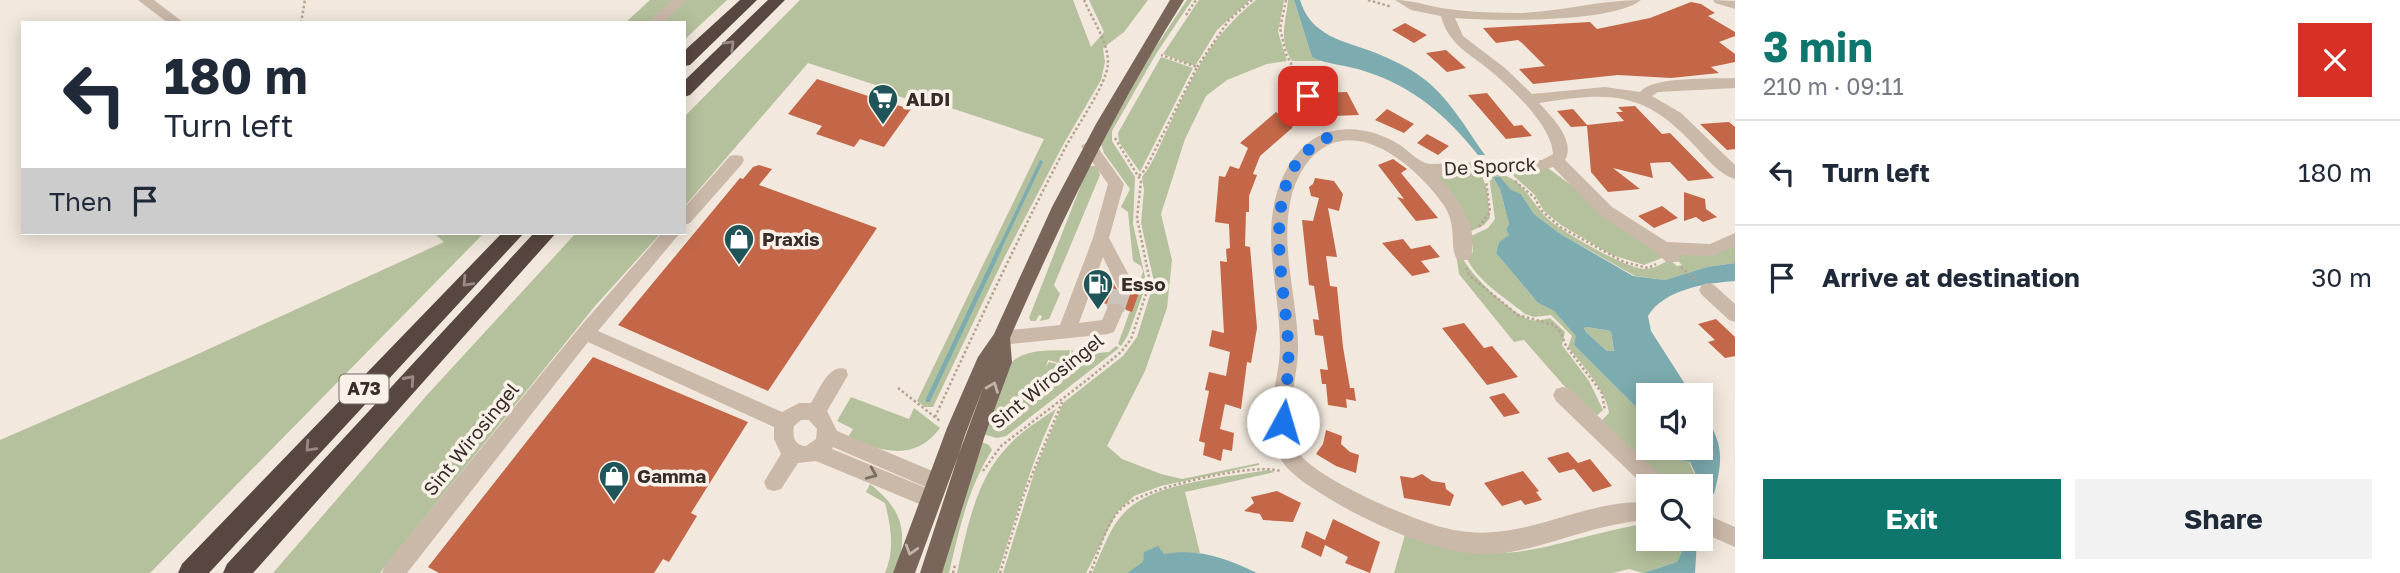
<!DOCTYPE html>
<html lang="en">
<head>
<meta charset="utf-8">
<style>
	:root { --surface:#fff; --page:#f2f2f3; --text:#1f2937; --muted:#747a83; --line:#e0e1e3; --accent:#0f766e }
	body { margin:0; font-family:"Golos Text",sans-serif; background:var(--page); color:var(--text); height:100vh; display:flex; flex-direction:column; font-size:26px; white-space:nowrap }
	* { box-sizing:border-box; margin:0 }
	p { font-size:23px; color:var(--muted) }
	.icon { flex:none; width:38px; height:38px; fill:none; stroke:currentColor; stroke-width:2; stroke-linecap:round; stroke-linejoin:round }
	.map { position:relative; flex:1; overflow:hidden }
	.panel { display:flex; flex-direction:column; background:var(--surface); width:665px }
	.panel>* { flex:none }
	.banner { position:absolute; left:21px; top:21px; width:665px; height:214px; border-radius:0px; box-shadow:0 4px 18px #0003; background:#fff; color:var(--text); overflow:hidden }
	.controls { position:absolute; left:1636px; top:383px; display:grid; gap:14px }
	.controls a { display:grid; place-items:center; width:77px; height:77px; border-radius:0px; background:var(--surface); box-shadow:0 4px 18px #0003; font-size:35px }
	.pin { position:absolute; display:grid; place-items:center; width:60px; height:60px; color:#fff; margin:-30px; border-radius:14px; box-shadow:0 4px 10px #0006 }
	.me { position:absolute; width:77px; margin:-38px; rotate:6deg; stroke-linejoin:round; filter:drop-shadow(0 0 5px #0008) }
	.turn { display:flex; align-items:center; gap:24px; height:147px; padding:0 28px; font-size:32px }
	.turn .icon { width:91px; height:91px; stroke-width:2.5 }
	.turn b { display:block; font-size:49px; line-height:60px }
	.then { display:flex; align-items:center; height:66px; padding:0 28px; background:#0003; gap:14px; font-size:26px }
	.round { display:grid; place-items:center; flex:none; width:74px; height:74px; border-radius:0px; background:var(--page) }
	.headline { display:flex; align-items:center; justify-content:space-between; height:119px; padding:0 28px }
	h1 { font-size:42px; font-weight:700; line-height:52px; color:var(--accent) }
	.primary-button { display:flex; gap:14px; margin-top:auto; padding:14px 28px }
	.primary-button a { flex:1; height:80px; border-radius:0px; background:var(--accent); color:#fff; font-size:28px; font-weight:700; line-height:80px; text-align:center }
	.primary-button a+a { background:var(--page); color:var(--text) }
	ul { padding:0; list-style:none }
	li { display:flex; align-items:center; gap:21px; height:105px; padding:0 28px; border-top:2px solid var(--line) }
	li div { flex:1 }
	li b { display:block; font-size:26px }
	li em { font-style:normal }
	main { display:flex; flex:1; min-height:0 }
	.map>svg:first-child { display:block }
</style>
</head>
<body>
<main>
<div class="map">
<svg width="1735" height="573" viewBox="0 0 1735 573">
	<rect width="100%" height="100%" fill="#f2e8dd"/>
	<path fill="#b5c19d" d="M650 0H673L649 23H625Z
		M686 0H727L684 40V23H662Z
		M800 0H1073L1091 47 1104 32 1089 0H1148L1124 32 1103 48 1105 62 1101 80 1063 145 1004 258 933 407H925L917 401 1044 139 933 102 929 107 890 93 891 90 808 63 684 207V117Z
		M1187 0H1192L1156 54 1112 131V141L1135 177 1133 224 1145 277 1144 291 1128 335 1121 346 1118 344 1130 311H1132L1143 271 1141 266 1133 261 1128 212 1121 207 1130 189 1104 153 1101 144 1147 60Z
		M1199 0H1250L1217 30 1195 66 1163 54Z
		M1256 0H1284L1278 32 1287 61 1267 64 1227 80 1206 96 1185 139 1161 214 1172 260 1167 308 1145 371 1107 446 1122 459 1161 474 1182 479 1259 463V465L1161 486 1134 496 1117 512 1086 573H1003L1035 470 1063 403 1123 356 1137 337 1154 282 1141 223 1144 190 1142 177C1154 162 1161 142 1170 124 1194 73 1211 36 1256 0Z
		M1288 0H1294L1312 57 1322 61H1292C1278 39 1286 23 1288 0Z
		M1161 57 1193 68 1140 172 1119 142 1118 133Z
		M1092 166H1097L1100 175 1054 285 1060 294 1049 319 1040 321 1042 316 1039 315 1036 321H1031L1029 318 1088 167Z
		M1548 168 1667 256 1644 265 1612 255 1561 225 1544 211 1535 195 1507 170Z
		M1481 172 1487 190 1490 218 1484 225 1467 233 1433 175Z
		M1496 174C1522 175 1531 204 1548 219 1562 232 1627 269 1645 269 1654 269 1662 263 1670 260L1677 266 1682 265 1673 256 1675 252 1735 243V263L1707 267 1665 280 1635 276 1559 233 1534 214 1521 194 1511 191 1499 177H1493L1500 189 1509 224 1506 230 1509 235 1499 242 1496 253 1538 303 1554 311 1577 336 1574 345 1648 419V448H1667L1675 459 1689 462 1700 486H1670L1641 467 1598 424 1609 413C1607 392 1581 363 1568 347L1572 336 1551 315 1534 317 1525 314C1505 297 1476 281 1466 256L1473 252V245L1467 238 1488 228 1495 219 1489 176Z
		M434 233H484L150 573H0V440L189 358 444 242Z
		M576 233H661L595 306 380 573H273L427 395Z
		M1456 253 1461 254C1466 272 1510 312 1528 319 1535 322 1542 320 1550 318L1565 332 1562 345 1589 381 1603 410 1593 419 1524 340 1514 342 1459 274Z
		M1587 327 1611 331 1614 352 1607 351 1586 332 1584 328Z
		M1116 346 1119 348 1006 436 997 438 982 434 1009 365C1024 348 1049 351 1070 350L1067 365 1048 360 1046 367 1049 362 1066 366 1064 377 1054 375 1065 379 1072 349 1073 352 1084 351 1085 354 1109 352Z
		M851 397 909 419 914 408 940 428C915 462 881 452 848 437L853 429 837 421Z
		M1056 409C1031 462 1016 517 998 573H957C967 529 976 478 1009 445 1023 430 1040 420 1056 409Z
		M979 441 989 445 992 450C968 488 959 530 949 573H938Z
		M1269 470 1275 472 1185 492 1200 553H1172L1143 558 1144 562 1127 573H1092C1102 552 1109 528 1125 512 1153 482 1229 477 1269 470Z
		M870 484C904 511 908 532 896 573H885C895 550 891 527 885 503L866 492Z
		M1642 524H1648V539H1688L1677 562 1643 573 1629 569 1612 573H1394L1405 535C1507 573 1542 543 1642 524Z"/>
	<path fill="#7cacaf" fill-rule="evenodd" d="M1294 0H1300C1311 37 1345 41 1376 53 1393 60 1410 68 1424 79 1450 99 1467 130 1485 155H1478C1447 116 1413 86 1364 71 1348 65 1327 65 1312 57Z
		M1493 177H1500L1511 190 1521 194 1534 214 1559 233 1633 276 1665 280 1707 267 1735 263V281C1707 283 1664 289 1648 316L1651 331 1692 395 1648 396V419L1574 345 1576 336 1554 311 1538 303 1496 253 1499 242 1509 235 1506 230 1509 224 1500 189ZM1587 327 1611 331 1614 351H1607L1586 332 1584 328Z
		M1701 409C1723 443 1724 455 1714 494L1709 495 1707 500 1701 497V486L1690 462 1675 459 1667 448H1701Z
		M1688 539 1697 541 1695 573H1643L1677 562Z
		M1158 546 1164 554C1199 548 1226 558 1257 573H1127L1143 562 1144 552Z"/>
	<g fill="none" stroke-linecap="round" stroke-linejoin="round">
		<path stroke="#7cacaf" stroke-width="3.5" d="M998 252 1041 162"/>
		<path stroke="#7cacaf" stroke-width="4.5" d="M928 400 999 250"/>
	</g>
	<path fill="#c46749" d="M1691 2 1701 4 1715 13 1708 16 1735 32V36L1719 42 1735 54V62L1711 67 1719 73 1671 78 1618 75 1533 84 1519 69 1545 66 1522 43 1518 40 1496 43 1483 28 1590 22 1597 29 1650 18Z
		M1405 23 1427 35 1414 43 1392 30Z
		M1446 50 1466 68 1447 72 1426 53Z
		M817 79 874 98 879 91 898 97 893 104 911 109 884 147 860 139 854 147 816 134 822 126 788 114Z
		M1347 92 1359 115 1333 116 1320 93Z
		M1487 93 1514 126 1522 125 1532 136 1506 139 1468 95Z
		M1287 105 1298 111 1292 128 1260 156 1253 174 1257 175 1249 196V212H1246L1245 246 1250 247 1257 328 1251 363 1247 362 1241 409 1225 404 1220 429 1234 433 1232 451 1223 449 1221 461 1203 455 1205 443 1199 441 1209 391 1205 390 1209 372 1226 376 1230 352 1209 346 1212 330 1224 333 1220 261 1227 262 1226 249 1230 248 1229 224 1215 222 1219 176 1225 177 1230 166 1239 169 1248 148 1240 143 1276 112 1279 114 1282 106Z
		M1635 106 1662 134 1670 133 1714 178 1688 181 1670 162 1650 163 1653 178 1613 168 1640 189 1608 192 1591 172 1587 126 1571 127 1557 111 1573 109 1587 125 1624 121 1616 112H1623L1618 107Z
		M1387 109 1414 124 1404 133 1375 120Z
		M1729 122 1735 127V149L1727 150 1700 124Z
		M1427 134 1449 146 1438 155 1417 143Z
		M1393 159 1407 169 1401 173 1438 218 1416 221 1397 197 1404 199 1378 165Z
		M759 165 772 169 759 185 877 228 768 391 618 325 740 178 743 179 753 167Z
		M1315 178 1334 181 1343 194 1339 211 1328 208 1337 257 1326 256 1330 286 1337 287 1343 347 1350 388H1354L1356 401 1346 399 1347 408 1328 405 1326 384H1322L1320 369 1328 370 1323 336 1315 335 1313 319 1319 320 1314 286 1309 285 1302 220 1313 221 1319 198 1311 196 1309 187 1313 184Z
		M1684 192 1705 199 1706 209 1717 217 1703 222 1696 217 1684 221Z
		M1662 206 1678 218 1654 228 1638 216Z
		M1403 239 1411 249 1430 245 1440 257 1421 261 1430 272 1412 276 1382 243Z
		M1097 281 1110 285 1112 281 1118 291 1133 288 1140 290 1132 312 1126 310 1121 301 1106 304 1091 298Z
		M1716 319 1735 337V356L1725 358 1708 342 1715 340 1698 324Z
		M1464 323 1484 348 1492 346 1518 377 1487 385 1442 328Z
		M593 357 748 422 691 513 697 516 669 562 663 559 654 573H439L428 567Z
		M1504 393 1520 413 1504 417 1489 397Z
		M1326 430 1342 436 1341 444 1350 452 1359 455 1356 473 1336 466 1316 454 1323 444Z
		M1568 452 1578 463 1590 459 1612 486 1593 492 1574 469 1559 473 1547 458Z
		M1523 471 1539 491 1536 492 1542 500 1525 505 1521 500 1502 506 1484 483Z
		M1422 474 1432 481 1445 483 1446 489 1454 495 1450 506 1404 498 1400 476 1413 478Z
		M1277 491 1301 503 1293 522 1263 520 1260 514 1244 511 1254 503 1251 497Z
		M1333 519 1380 542 1370 573 1345 563 1348 557 1325 545 1321 557 1301 547 1306 531 1325 540Z"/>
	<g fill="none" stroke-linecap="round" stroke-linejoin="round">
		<path stroke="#cdc3b9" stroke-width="19" stroke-dasharray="19 10" stroke-linecap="butt" d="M1115 309 1124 283"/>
		<path stroke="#b6a293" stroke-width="2.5" stroke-dasharray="2.5 2.5" stroke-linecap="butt" d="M1286 0 1280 28 1286 54 1324 126
			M1368 0 1392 7
			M1186 15 1196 0
			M301 23 305 0
			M1197 67 1229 20 1252 0
			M1139 176 1145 170 1197 67 1161 55
			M1515 181 1535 198 1541 210 1560 227 1624 262 1648 268 1656 264
			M1479 227 1490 212 1486 181
			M1681 267 1697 281
			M1466 268 1470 276 1518 315 1554 325 1561 333 1566 346 1602 393 1605 411
			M898 388 940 421
			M935 417C976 328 1017 240 1062 154 1073 131 1106 87 1108 64 1109 43 1092 19 1084 0
			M983 471 1001 446 1087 380 1121 352 1131 339 1150 282 1137 218 1141 181 1115 138
			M953 573 955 565
			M1000 573 1024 494 1062 402
			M1090 573C1100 551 1105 522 1124 506 1146 488 1254 462 1280 471"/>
		<path fill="#cab8a9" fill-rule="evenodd" d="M138 0H154L184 23H168Z
			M672 0H687L663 23H648Z
			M1395 0C1414 0 1430 7 1448 9 1471 12 1495 13 1518 13 1559 12 1600 0 1641 0 1613 23 1493 21 1455 18L1463 36 1505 68 1532 94 1605 87 1640 92C1653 76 1713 79 1735 78V88L1658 92 1652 96 1681 113 1735 165V179C1718 174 1705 156 1693 144 1643 90 1609 92 1539 103 1552 117 1576 141 1565 160L1612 207 1667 242 1710 244 1735 233V246L1712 256 1679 255 1678 262H1666L1654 250 1600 215 1553 167 1543 170 1438 176C1456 196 1483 231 1469 260H1457C1449 245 1458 225 1443 204 1417 167 1356 113 1313 156 1301 168 1293 186 1290 203 1281 250 1297 298 1298 345 1299 375 1283 419 1294 446 1307 476 1409 518 1441 527 1518 549 1573 500 1648 502V520C1594 524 1555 545 1505 553 1445 562 1356 518 1308 485 1293 475 1280 463 1274 446 1264 414 1280 378 1280 346 1280 284 1255 222 1289 165 1297 153 1306 142 1319 136 1344 123 1377 130 1400 145 1410 152 1418 162 1430 164L1542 160 1553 154C1552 125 1509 86 1487 68 1467 52 1448 43 1441 16L1411 10Z
			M1713 0 1735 1V9L1715 3Z
			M1089 141 1094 142 1124 184 1109 238 1133 283 1130 288H1118L1103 257 1079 323 1102 320 1109 304H1121L1124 309 1114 332 1108 334 1001 345 995 343 992 338 995 333 1001 331 1060 325 1093 238 1108 184 1081 146Z
			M736 155 742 156 744 160 742 164 690 223 684 225V208L730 156Z
			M662 233H680L598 331 782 412 799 403H811C819 391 828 363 846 369L848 375 827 411 837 431 942 475 945 482 942 489 935 491 833 447 832 449 936 492 939 499 936 506 929 508 816 461 798 463 781 489 774 491 767 489 764 482 781 454 774 439V427L588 342 407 573H382L385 566 579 328ZM801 420H809L817 429 816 439 806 446C795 446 792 437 794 426Z
			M1708 283 1714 285 1735 304V322L1729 320 1702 295 1699 290 1702 285Z
			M1563 387 1570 389 1652 468 1670 479 1673 486 1648 488 1638 480 1556 401 1553 395 1556 389Z
			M1701 512 1735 527V547L1701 532Z"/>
		<path fill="#79655a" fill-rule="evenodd" d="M1170 0H1184C1116 108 1061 221 1010 338L1012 362 985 435 942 573H920L965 435 985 383 915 573H893L947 428 978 357 994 334 1052 207 1096 124Z"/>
		<path fill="#584740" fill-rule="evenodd" d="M740 0H757L690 65 684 66V51Z
			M768 0H785L690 95 684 97V81Z
			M502 233H524L209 573H178L182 564Z
			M534 233H556L253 573H223L227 564Z"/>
	</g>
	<defs><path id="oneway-chevron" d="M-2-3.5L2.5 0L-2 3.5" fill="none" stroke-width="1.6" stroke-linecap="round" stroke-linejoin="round" transform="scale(1.75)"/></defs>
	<g stroke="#998b84">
		<use href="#oneway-chevron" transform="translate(730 45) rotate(-44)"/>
		<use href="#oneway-chevron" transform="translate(467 282) rotate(133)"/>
		<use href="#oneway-chevron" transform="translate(410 380) rotate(-48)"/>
		<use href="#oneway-chevron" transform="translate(310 447) rotate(133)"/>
	</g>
	<g stroke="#c0b3a9">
		<use href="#oneway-chevron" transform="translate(993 387) rotate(-69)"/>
		<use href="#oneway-chevron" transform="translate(911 550) rotate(107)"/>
	</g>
	<use stroke="#796c63" href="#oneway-chevron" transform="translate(872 474) rotate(23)"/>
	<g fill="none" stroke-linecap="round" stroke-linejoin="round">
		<path stroke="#1a73e8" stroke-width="12" stroke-dasharray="0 21.6" d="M1283 422C1285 395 1290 368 1288 342 1285 278 1254 170 1329 137L1308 96"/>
	</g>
	<defs>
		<g id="supermarket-pin" transform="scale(1.575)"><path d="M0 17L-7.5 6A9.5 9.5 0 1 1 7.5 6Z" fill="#1f5458" stroke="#faf2e9"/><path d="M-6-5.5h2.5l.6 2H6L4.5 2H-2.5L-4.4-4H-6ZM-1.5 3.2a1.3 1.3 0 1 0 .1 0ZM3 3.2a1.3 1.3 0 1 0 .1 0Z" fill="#fff"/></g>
		<g id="shop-pin" transform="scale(1.575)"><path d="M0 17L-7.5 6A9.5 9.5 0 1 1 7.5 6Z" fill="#1f5458" stroke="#faf2e9"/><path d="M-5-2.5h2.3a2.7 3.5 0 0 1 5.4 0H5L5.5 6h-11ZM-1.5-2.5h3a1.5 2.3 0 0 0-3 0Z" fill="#fff"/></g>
		<g id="fuel-pin" transform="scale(1.575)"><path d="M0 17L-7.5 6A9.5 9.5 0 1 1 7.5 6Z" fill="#1f5458" stroke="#faf2e9"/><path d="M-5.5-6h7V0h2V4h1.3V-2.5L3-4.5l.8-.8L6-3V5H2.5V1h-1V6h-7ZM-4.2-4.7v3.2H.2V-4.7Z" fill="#fff"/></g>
	</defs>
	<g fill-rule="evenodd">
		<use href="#supermarket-pin" x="883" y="99"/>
		<use href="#shop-pin" x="739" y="239"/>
		<use href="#fuel-pin" x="1098" y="284"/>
		<use href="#shop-pin" x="614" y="476"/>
	</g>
	<g text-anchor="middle" stroke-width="7" stroke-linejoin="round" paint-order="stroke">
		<rect fill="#faf2e9" stroke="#726863" stroke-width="2" x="339.5" y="374.5" width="49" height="29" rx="5"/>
		<g font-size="18" font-weight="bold" fill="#372d29">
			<text x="364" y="395">A73</text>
		</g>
		<g font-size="19" font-weight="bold" fill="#372d29" stroke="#faf2e9" text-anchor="start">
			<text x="906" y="106">ALDI</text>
			<text x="762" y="246">Praxis</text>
			<text x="1121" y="291">Esso</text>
			<text x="637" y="483">Gamma</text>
		</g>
		<g font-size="19" fill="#372d29" stroke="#faf2e9">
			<text transform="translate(1490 166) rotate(-3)" y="7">De Sporck</text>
			<text transform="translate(1047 381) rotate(-39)" y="7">Sint Wirosingel</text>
			<text transform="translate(471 439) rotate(-51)" y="7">Sint Wirosingel</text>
		</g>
	</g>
</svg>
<div class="controls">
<a><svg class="icon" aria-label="sound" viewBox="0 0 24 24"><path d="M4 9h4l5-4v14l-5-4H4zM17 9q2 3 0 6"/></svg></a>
<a><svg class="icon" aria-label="search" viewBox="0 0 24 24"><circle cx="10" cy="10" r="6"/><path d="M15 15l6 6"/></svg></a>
</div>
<div class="pin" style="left:1308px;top:96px;background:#d93025"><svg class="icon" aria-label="arrive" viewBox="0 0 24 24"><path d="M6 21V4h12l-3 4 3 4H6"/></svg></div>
<svg class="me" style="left:1283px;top:422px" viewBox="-20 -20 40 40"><circle r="19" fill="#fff"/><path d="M0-13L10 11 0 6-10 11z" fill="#1a73e8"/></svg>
<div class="banner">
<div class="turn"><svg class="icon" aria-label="left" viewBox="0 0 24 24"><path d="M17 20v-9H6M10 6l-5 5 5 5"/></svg><div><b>180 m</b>Turn left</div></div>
<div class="then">Then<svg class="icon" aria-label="arrive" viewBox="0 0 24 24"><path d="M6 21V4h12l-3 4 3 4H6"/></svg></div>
</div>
</div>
<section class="panel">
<div class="headline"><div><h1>3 min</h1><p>210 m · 09:11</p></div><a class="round" style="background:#d93025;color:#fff"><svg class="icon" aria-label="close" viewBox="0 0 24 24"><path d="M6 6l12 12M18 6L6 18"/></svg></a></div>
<ul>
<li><svg class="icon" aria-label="left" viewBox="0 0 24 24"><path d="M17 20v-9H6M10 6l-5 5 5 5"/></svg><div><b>Turn left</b></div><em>180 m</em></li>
<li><svg class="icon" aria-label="arrive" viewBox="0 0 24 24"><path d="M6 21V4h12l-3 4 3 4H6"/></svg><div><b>Arrive at destination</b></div><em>30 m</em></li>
</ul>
<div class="primary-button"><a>Exit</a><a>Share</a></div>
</section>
</main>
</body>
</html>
